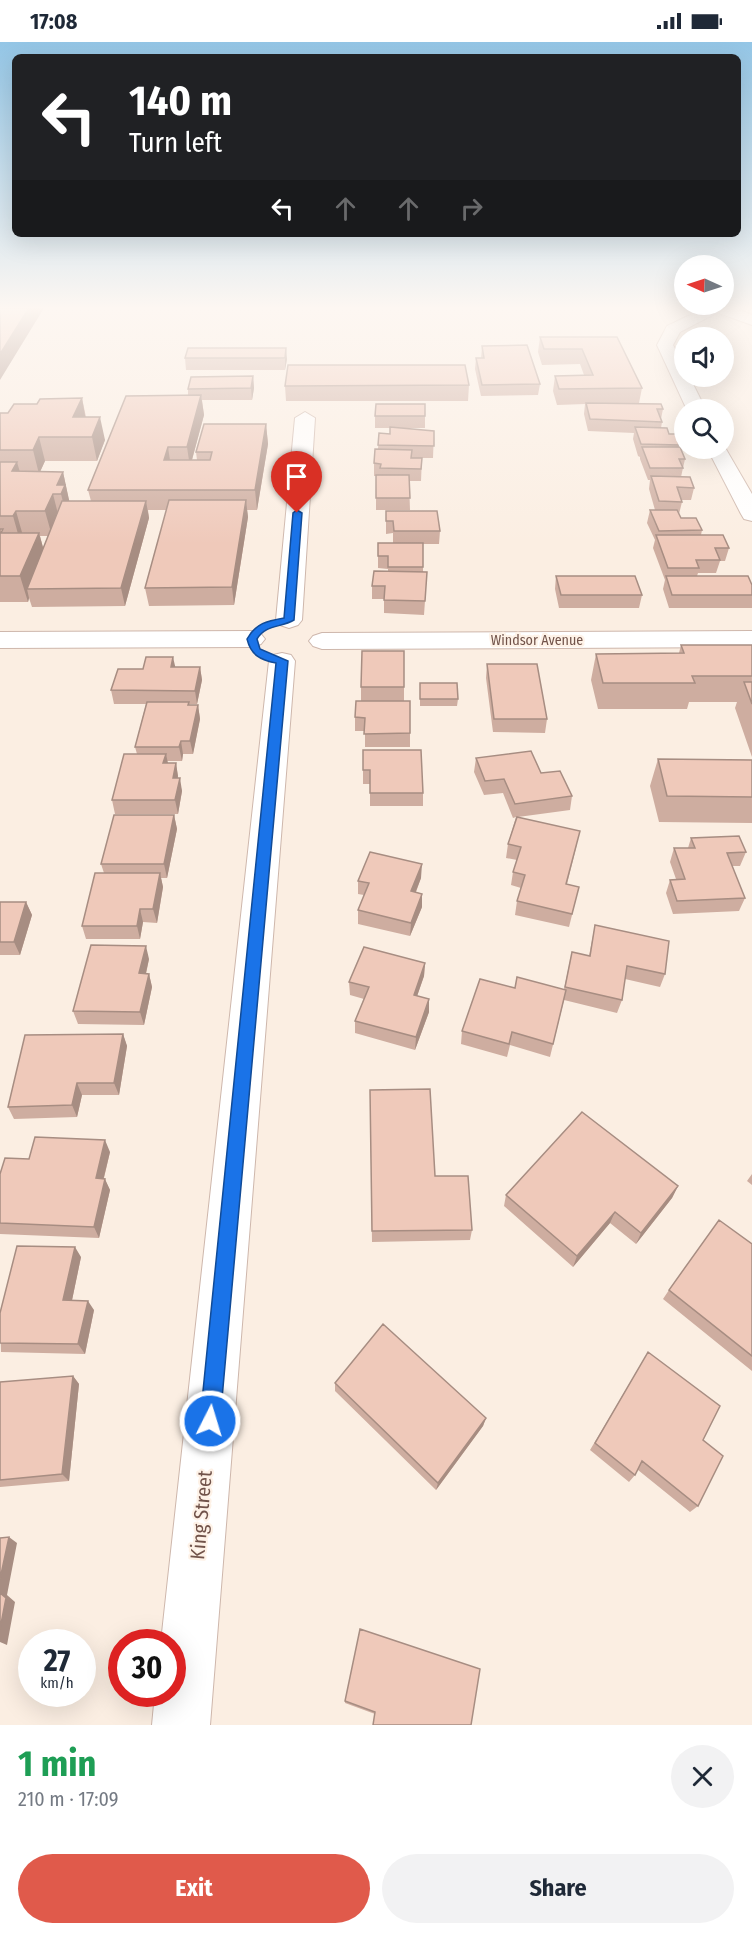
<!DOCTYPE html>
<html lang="en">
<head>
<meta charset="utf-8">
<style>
	:root { --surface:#fff; --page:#f2f2f3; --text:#1f2937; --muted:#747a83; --accent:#e05a4b }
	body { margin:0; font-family:"Fira Sans Condensed",sans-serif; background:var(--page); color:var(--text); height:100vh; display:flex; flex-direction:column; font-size:22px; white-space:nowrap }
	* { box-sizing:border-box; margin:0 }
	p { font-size:20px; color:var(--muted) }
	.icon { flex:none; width:33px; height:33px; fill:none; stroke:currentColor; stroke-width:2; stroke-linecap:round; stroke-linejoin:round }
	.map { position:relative; height:1683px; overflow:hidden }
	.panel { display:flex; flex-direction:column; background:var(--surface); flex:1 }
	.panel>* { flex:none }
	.guide { position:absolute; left:12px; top:12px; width:729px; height:183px; border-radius:9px; box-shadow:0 6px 24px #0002; background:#202124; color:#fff; overflow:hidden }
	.needle { width:39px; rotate:273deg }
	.controls { position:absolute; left:674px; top:213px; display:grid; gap:12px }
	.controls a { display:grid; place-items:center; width:60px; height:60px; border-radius:50%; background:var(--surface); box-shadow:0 6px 24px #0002; font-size:30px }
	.speed { position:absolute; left:18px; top:1587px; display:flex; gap:12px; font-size:30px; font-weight:700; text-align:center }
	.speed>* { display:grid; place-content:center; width:78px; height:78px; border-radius:50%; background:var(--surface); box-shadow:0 6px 24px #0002; line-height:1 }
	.speed small { font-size:15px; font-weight:400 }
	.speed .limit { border:9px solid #d22; background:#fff; color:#111 }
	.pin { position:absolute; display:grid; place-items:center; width:51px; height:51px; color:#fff; margin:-62px -26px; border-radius:50% 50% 50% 0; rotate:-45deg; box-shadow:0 0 6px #0007 }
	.pin .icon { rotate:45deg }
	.me { position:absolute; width:66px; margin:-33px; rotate:5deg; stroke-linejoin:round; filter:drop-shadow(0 0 4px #0008) }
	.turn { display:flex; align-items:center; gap:21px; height:126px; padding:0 18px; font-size:27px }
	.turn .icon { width:78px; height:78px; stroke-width:2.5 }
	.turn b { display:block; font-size:42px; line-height:51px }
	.lanes { display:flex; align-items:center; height:57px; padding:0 18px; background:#0003; justify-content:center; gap:30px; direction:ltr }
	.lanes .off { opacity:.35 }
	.round { display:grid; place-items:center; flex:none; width:63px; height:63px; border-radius:32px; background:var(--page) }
	.overview { display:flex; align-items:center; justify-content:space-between; height:102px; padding:0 18px }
	h1 { font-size:36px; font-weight:700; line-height:45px; color:#1e9e55 }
	.cta { display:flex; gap:12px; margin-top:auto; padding:12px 18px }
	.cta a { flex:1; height:69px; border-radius:36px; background:var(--accent); color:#fff; font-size:24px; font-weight:700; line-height:69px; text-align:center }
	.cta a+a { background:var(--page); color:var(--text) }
	.status { display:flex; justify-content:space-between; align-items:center; height:42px; padding:0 30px; background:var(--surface); direction:ltr }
	.status svg { height:16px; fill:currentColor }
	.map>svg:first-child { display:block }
</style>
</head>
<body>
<div class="status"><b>17:08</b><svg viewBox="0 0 49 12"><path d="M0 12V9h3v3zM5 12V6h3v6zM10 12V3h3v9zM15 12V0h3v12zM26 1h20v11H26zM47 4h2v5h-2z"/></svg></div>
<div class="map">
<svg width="752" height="1683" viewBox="0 0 752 1683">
	<rect width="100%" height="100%" fill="#fbeee2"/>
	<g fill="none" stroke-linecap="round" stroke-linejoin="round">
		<g stroke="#ceb7ac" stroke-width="2">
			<path id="minor" d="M705 266H726L680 290 673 303 684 324V334H689L706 368H687L657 303 667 284Z
				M305 370 315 376 302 578 298 583 289 586 280 583 276 578 295 376Z
				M723 402 752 452V479L744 477 741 472 707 406H723Z
				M252 589 261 592 265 597 261 602 252 605 0 606V590Z
				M752 589V605L322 607 313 604 309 599 313 594 322 591Z
				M282 611 291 613 295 619 210 1683H152L155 1652H172V1600H161L269 619 273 613Z"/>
		</g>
		<g stroke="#ceb7ac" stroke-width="2">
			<path id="tertiary" d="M711 266H734L752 273V283L713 269Z"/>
		</g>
		<use href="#minor" fill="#fff" fill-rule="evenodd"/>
		<use href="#tertiary" fill="#fff" fill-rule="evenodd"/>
	</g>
	<path fill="#ceada0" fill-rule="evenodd" d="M540 295H617L642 346 639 361 663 367 661 377 662 380 661 386 669 392 679 403V405L685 417 681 435 694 446 691 458H682V460L679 472 681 476 702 488 701 493 729 506 725 519H720L716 531H698L697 534 752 543V566H669L663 547 665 538 653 506 655 498 647 481 650 468H655L649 447 650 438H648L640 417V415L638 414 633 397 634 391 588 389 584 372 585 362 557 363 553 349 555 334 584 333 580 322 542 323 538 310Z
		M482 304 540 342 538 353 481 354 475 327 476 316H481Z
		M188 306 287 317 285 328H186L185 316Z
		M253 334 254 346 252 358H202L204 373 192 418H197L196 410 266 382 268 402 257 468H247L248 475 234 563 149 564 145 546 167 468H148L149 476 125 564 32 565 29 556 28 560H0V371H8L37 362 82 356 86 375 105 398 97 419H45L40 430H63L68 454 69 459H91L88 448 188 353V347ZM40 494H48L43 506Z
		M469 343 468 359H286L285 344Z
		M375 374H425V386H393L434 389 433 416H412H422L421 439H409L410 468H376V434H374V421L378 407 379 391 390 392V386H375Z
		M386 469 440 489 439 502H423V530H427L424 573 384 571V557H372V544L388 529V527L378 526V501H393V491L386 492Z
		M556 534 642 553 639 566H559L555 547Z
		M681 603H752V715L735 666 737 660H689L687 667H598L591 638 596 612 679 611Z
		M487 622 547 677 545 691 493 690 486 636Z
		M175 625H200L202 638 197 662H189L190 663H198L200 677 193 712H183L182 719H167L168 721H176L178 736 182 749 178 772H115L112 758 137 712 135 705 146 662H114L111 648 143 627Z
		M420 641 458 657 457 664H420Z
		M361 645H404V659L410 691V705H365V689H355V675L361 659Z
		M363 708 423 751V764H370V742H363Z
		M476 716 541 731 572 754 570 768 518 775 577 802 567 842 579 845 569 885 515 873 517 859 521 846 511 843 513 830 517 818 506 816 508 802 516 775 513 776 503 751 484 753 474 730Z
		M658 717 752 718V781L659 780 650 744Z
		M174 773 177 787 167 836H161L163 845 157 881 143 880 140 897H86L82 884 104 831 101 822Z
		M691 796 746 810 740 824H732L745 856 739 869 673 872 666 851 670 838 676 837 670 820 674 806H688Z
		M421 836 416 850 422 852V865L410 894 358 882V868L364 853 358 852V839Z
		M0 860H26L32 873 20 913H0Z
		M595 883 665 932 660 945 625 937 622 958 617 971 564 958 550 1015 510 1003 507 1015 461 1002 462 989 515 946 564 947 572 910 589 914Z
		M149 917 146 932H149L152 945 144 983 78 982 73 969Z
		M425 921 424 934 417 954 429 957V970L415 1008 355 991V979L364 957 350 953 349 940Z
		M123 992 127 1004 119 1053H82L77 1075 14 1077 8 1065Z
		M370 1048 435 1134 472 1188 470 1198 372 1200Z
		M110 1110 104 1136 110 1148 99 1196 0 1192V1132L29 1117Z
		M752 1132V1143L747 1139Z
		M678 1144 672 1156 636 1202 610 1181 573 1225 504 1164 506 1153Z
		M752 1202V1329L663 1257 669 1248Z
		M81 1215 72 1258 94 1268 85 1312 1 1310 0 1271Z
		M643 1319 703 1398 698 1464 690 1470 638 1428 635 1433 629 1440 590 1408Z
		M73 1334 79 1342 69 1439 0 1445V1340Z
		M335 1341 486 1376 483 1384 436 1448 335 1349Z
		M345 1659 471 1683 375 1672 345 1661Z"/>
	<path fill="#a78d82" d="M29 266H44L0 338V312Z
		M286 306 287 317 285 328V316Z
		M253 334 254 346 252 358 251 346Z
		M201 353 204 373 190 425 187 405Z
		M82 356 86 379 73 375Z
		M100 375 105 398 97 419 92 395Z
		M266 382 268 402 257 468 255 448Z
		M39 395 45 419 39 432 33 408Z
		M168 405 171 425 164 418Z
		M17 420 24 444 12 429Z
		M63 430 71 467 67 476 61 452 57 443Z
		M53 452 59 476 52 494 45 469Z
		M246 458 248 475 234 563 232 545Z
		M146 459 149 476 125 564 121 546Z
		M16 469 23 494 20 499 13 474Z
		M39 491 46 516 27 547 29 556 28 560 20 534Z
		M173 615 176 628 171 625Z
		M200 625 202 638 197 662 195 649Z
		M198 663 200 677 193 712 190 699Z
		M181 699 183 712 182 719 179 705Z
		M166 712 169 726 163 721Z
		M176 721 178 734 175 749 173 736Z
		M180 736 182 749 178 772 175 758Z
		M174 773 177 787 167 836 164 822Z
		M422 822 421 836 411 862V849Z
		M160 831 163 845 157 881 153 867Z
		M422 852V865L410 894 411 881Z
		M26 860 32 873 20 913 14 900Z
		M140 867 143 880 140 897 137 884Z
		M146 904 149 917 143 944 139 931Z
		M425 921 424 934 413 966 414 953Z
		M149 932 152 945 144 983 140 970Z
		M429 957V970L415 1008 416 995Z
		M123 992 127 1004 119 1053 114 1041Z
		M77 1041 82 1053 77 1075 72 1063Z
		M105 1098 110 1110 101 1147 96 1136Z
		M105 1137 110 1148 99 1196 94 1185Z
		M678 1144 672 1156 636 1202 641 1191Z
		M615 1170 610 1181 573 1225 577 1214Z
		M75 1205 81 1215 70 1268 63 1258Z
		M88 1259 94 1268 85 1312 78 1302Z
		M73 1334 79 1342 69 1439 62 1432Z
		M486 1376 483 1384 436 1448 438 1441Z
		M9 1495 17 1501 7 1553 15 1560 7 1603 0 1600V1537Z"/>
	<path fill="#efc9ba" stroke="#a78d82" stroke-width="1.5" d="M0 266H29L0 312Z
		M540 295H617L642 346 559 347 555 334 593 333 582 307H544Z
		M527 303 540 342 482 343 476 316H484L482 304Z
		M188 306H286L285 316H185Z
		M288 323H465L469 343 285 344Z
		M253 334 251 346 188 347 191 335Z
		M201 353 187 405H168L164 418H210L212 410H196L204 382H266L255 448H88L126 354Z
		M82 356 73 375H100L92 395H39L33 408H0V371H8L14 362H37L40 357Z
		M586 361 661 362 663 367H657L662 380 590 377Z
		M376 362H425V374H375Z
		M390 385 434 389V404L378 403 379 391 390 392Z
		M635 385 667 386 669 392H676L679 403 641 402Z
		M642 405H680L685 417H679L683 426H650Z
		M375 407 412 408 411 416H422L421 427 380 426 381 422 374 421Z
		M0 420H17L12 429 63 430 57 443H65L61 452H53L45 469H16L13 474H0Z
		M376 433H409L410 456H376Z
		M651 434 690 435 694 446 677 445 682 460 659 459Z
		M169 458H246L232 545 145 546Z
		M62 459H146L121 546 27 547Z
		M650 468H677L681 476H696L702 488 659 489Z
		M386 469H437L440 489H394L393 479H386Z
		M0 487H3L1 491H39L20 534H0Z
		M656 493H723L729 506H715L720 518H696L699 526H668Z
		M378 501H423V525H388V514H378Z
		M374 529 427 530 425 559 384 558 385 544H372Z
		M556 534H635L642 553H561Z
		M666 534H748L752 543V553H672Z
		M681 603H752V634H692L695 641H603L596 612 684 611Z
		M362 609H404V645H361Z
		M146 615H173L171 625H200L195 649 111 648 118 627H143Z
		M487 622H537L547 677H494Z
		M744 640H752V662Z
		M420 641H457L458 657H420Z
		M356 659H410V691L364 692 365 676 355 675Z
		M147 660H189L188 663H198L190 699H181L179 705H135Z
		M363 708H421L423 751H370V728H363Z
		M531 709 541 731 560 729 572 754 515 762 504 737 485 739 476 716Z
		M124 712H166L163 721H176L173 736H180L175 758H112Z
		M658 717 752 718V755L667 754Z
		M114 773H174L164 822H101Z
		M517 775 580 789 566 842 579 845 572 872 517 859 525 833 513 830 521 805 508 802Z
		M739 794 746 810 727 811 745 856 677 859 670 838 685 837 674 806H695L691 796Z
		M370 810 422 822 411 849 422 852 411 881 358 868 369 841 358 839Z
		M95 831H160L153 867H140L137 884H82Z
		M0 860H26L14 900H0Z
		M595 883 669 899 665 932 627 924 622 958 565 945 572 910 590 914Z
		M91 903 146 904 139 931 149 932 140 970 73 969Z
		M364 905 425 921 414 953 429 957 416 995 355 979 369 945 349 940Z
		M517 935 566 948 553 1002 512 990 509 1002 462 989 480 937 515 946Z
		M123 992 114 1041H77L72 1063 8 1065 25 993Z
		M430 1047 435 1134H468L472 1188 372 1189 370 1048Z
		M582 1070 678 1144 641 1191 615 1170 577 1214 506 1153Z
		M35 1095 105 1098 96 1136 105 1137 94 1185 0 1181V1132L5 1116 29 1117Z
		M719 1178 752 1202V1314L669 1248Z
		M17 1204 75 1205 63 1258 88 1259 78 1302 0 1301V1271Z
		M383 1282 486 1376 438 1441 335 1341Z
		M648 1310 720 1364 703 1398 723 1414 698 1464 642 1419 635 1433 595 1401Z
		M73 1334 62 1432 0 1438V1340Z
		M9 1495 0 1537V1496Z
		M0 1551 6 1556 0 1587Z
		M360 1587 480 1627 471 1683H373L375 1670 345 1659Z"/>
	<linearGradient id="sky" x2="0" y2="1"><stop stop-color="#94c6e6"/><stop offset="0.53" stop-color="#fdf7f2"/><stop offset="1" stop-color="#fdf7f2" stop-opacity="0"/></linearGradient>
	<rect width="752" height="502" fill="url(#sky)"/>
	<path fill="#1a73e8" stroke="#114b97" stroke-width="1.5" d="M297 468 302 471 294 578C281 586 266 582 257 597L260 607 288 619 220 1379 217 1386 210 1389 203 1386 200 1379 276 621C260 618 251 613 247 597 256 581 267 579 284 576L293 471Z"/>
	<g text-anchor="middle" stroke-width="4.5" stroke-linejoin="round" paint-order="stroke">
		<g font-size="14" fill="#71534a" stroke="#fef2e7">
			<text x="537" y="603">Windsor Avenue</text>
		</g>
		<g font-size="20" fill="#71534a" stroke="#fef2e7">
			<text transform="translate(201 1473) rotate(-85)" y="7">King Street</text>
		</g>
	</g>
</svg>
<div class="controls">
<a><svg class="needle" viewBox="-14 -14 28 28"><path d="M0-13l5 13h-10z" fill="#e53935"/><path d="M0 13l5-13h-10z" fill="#747a83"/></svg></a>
<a><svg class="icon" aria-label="sound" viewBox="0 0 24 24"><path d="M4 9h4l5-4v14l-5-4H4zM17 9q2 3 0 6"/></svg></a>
<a><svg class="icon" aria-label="search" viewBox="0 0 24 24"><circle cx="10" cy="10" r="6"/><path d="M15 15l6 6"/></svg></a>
</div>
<div class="speed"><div>27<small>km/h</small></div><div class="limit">30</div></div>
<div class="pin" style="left:297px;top:471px;background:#d93025"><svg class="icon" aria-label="arrive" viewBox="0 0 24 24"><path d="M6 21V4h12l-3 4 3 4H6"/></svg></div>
<svg class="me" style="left:210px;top:1379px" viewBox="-20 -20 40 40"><circle r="17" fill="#1a73e8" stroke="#fff" stroke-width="3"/><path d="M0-11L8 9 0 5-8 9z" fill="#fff"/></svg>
<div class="guide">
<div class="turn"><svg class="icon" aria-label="left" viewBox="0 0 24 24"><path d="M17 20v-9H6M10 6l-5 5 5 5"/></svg><div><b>140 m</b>Turn left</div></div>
<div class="lanes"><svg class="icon" aria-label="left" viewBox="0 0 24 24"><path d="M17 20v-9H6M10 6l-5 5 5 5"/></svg><svg class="icon off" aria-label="ahead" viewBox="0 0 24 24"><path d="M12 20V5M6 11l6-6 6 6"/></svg><svg class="icon off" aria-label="ahead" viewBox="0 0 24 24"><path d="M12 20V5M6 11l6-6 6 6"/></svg><svg class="icon off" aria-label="right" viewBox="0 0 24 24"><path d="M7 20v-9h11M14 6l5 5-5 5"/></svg></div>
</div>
</div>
<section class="panel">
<div class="overview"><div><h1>1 min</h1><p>210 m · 17:09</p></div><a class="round"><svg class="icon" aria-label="close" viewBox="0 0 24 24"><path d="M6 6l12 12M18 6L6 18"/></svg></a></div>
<div class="cta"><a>Exit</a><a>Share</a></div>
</section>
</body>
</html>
